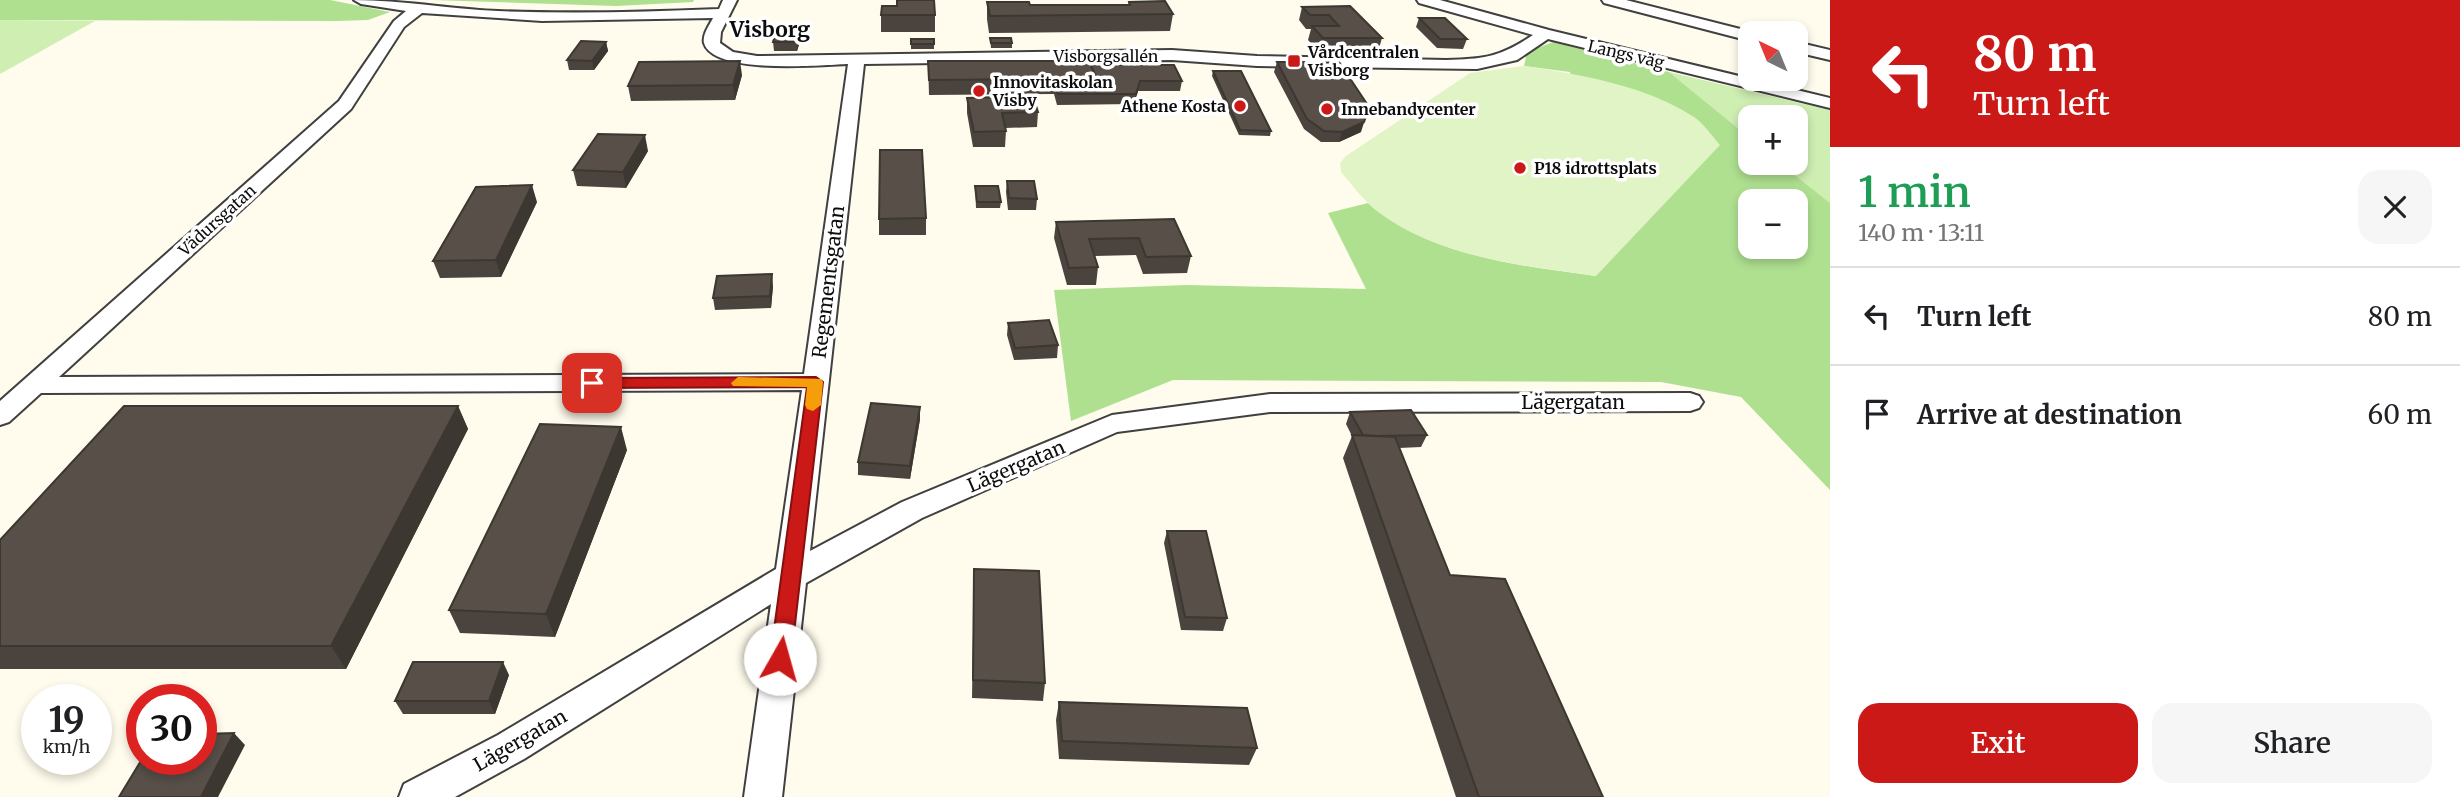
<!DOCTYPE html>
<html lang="en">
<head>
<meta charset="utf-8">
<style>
	:root { --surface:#fff; --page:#f6f6f6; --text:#202124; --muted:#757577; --line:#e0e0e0; --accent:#cb1917 }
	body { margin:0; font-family:Merriweather,serif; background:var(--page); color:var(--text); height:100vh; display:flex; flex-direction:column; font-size:26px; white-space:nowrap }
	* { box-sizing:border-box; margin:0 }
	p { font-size:23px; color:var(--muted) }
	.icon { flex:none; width:38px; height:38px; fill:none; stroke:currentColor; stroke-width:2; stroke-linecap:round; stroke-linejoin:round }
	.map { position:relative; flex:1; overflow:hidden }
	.side { display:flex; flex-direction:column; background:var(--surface); width:630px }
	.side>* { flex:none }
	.hud { background:#cb1917; color:#fff; overflow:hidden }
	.needle { width:46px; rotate:317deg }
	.tools { position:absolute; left:1738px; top:21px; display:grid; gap:14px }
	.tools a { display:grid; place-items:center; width:70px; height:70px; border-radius:14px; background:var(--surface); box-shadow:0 4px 10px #0003; font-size:35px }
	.speed { position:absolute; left:21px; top:684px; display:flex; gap:14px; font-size:35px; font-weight:700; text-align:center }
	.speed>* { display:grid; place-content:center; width:91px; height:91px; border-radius:50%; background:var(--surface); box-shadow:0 4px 10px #0003; line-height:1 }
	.speed small { font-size:18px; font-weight:400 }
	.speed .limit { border:10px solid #d22; background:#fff; color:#111 }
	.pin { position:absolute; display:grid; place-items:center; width:60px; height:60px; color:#fff; margin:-30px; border-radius:14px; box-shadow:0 4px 10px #0006 }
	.me { position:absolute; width:77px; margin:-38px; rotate:7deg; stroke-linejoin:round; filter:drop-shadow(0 0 5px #0008) }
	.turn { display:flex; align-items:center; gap:24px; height:147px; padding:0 28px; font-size:32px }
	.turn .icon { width:91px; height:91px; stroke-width:2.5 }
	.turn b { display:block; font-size:49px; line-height:60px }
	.round { display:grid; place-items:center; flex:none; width:74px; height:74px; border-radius:21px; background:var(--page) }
	.head { display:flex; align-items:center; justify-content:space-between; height:119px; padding:0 28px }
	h1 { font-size:42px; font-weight:600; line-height:52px; color:#1e9e55 }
	.cta { display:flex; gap:14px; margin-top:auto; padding:14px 28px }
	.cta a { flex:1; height:80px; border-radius:21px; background:var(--accent); color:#fff; font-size:28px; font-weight:600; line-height:80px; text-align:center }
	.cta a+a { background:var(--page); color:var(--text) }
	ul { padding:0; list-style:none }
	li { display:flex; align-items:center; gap:21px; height:98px; padding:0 28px; border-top:2px solid var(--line) }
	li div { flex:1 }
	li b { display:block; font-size:26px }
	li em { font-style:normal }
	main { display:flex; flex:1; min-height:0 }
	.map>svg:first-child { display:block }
</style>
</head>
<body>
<main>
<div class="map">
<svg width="1830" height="797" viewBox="0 0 1830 797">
	<rect width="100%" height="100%" fill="#fffced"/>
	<path fill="#ceeeb2" d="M0 20 95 21 0 74Z
		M1669 72 1830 110V203L1780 163H1796V117H1750V138Z"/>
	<path fill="#afe090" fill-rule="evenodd" d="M0 0H330L390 12 368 20 338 21 0 20Z
		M433 0H694L693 2 616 6Z
		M1553 42 1669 72 1750 138V163H1780L1830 203V490L1741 397 1661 382 1173 380 1071 421 1054 290 1187 285 1366 289 1328 213 1368 203C1431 257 1518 265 1596 276L1570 72 1524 66 1527 52ZM1750 201H1796V247H1750Z"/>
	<path fill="#e1f4c5" d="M1524 66C1579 74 1647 86 1694 117 1704 124 1712 136 1720 145L1596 276C1522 265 1440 258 1378 212 1364 201 1353 186 1341 172L1340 163 1346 156 1470 73Z"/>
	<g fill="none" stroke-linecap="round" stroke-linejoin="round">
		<g stroke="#404040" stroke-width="4">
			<path id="minor" d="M354 0C402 0 450 9 498 11 572 14 645 12 719 9L723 0H737L721 32 720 43 733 52 757 56 1172 50 1257 56 1446 60C1485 59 1500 57 1533 35L1419 3 1417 0H1440L1549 30 1830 98V108L1548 39 1517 60 1477 69 1257 66 1172 60 864 64 810 551 902 502 1112 415 1270 394 1690 393 1699 396 1703 402 1699 408 1690 411 1270 412 1117 432 922 518 806 583 782 797H744L771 604 524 759 455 797H399L404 784 498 735 776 569 802 390 41 393 9 422 0 425V401L339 101 394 21 406 11 361 4ZM422 13 542 21 713 18C710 24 702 35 704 43 713 75 822 65 848 64L804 374 59 377 351 109 404 27Z
				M1602 0H1626L1756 33H1750V41L1604 3Z
				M1796 42 1830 50V60L1796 52Z"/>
		</g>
		<use href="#minor" fill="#fff" fill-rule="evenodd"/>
	</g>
	<path fill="#4b443e" d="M987 2 1030 5H1128L1129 2 1173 14 1170 31 989 33 987 19Z
		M1350 6 1382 38 1378 52H1319L1308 40 1311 29H1306L1299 20 1302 7Z
		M881 15H935V32H881Z
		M1419 18 1467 39 1463 49 1437 48 1416 27Z
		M801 25 802 35 797 51H774L773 42Z
		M990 38 1012 43V48H991Z
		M911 39H934V49H911Z
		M606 42 608 51 594 70H569L567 60Z
		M928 61 1091 65 1182 81 1180 91H1138L1134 104 1057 105 1054 94 929 95Z
		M1277 62 1361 132 1339 142H1321L1304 129 1274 72Z
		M1213 71 1271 131 1270 136 1239 135 1212 76Z
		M742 75 735 100 631 101 628 86Z
		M967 98 1038 112 1037 127 1005 128 1006 131 1005 147H973L967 113Z
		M648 151 626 188 577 186 573 170Z
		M1007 181 1037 199 1036 210H1008L1006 192Z
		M975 186 1001 202 1000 208H976Z
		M537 202 501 277 440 278 433 261Z
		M926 218V235H879V219Z
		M1174 219 1191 256 1187 273 1143 274 1136 255 1095 256 1098 267 1096 285H1067L1054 238 1056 222Z
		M773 286 771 308 715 310 713 298Z
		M1008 323 1058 345 1057 358 1014 360 1007 335Z
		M458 406 468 429 346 669H0V540Z
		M1350 412 1427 435 1421 447 1399 448 1450 575 1603 797H1456L1343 458 1352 436 1346 424Z
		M920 419 910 479 858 475V462Z
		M627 450 555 637 460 633 449 610Z
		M1167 531 1227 618 1223 631 1181 630 1164 543Z
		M974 569 1045 683 1043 701 972 698Z
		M509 675 495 714H403L395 701Z
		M1059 702 1257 748 1249 765 1059 759 1056 720Z"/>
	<path fill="#3d3732" d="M801 25 802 35 797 51V42Z
		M606 42 608 51 594 70 592 61Z
		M740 61 742 75 735 100 733 85Z
		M1140 81 1138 91 1134 104 1136 94Z
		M1369 107 1361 132 1339 142 1342 132Z
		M645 135 648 151 626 188 623 172Z
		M532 185 537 202 501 277 496 260Z
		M772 274 773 286 771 308 770 296Z
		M458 406 468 429 346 669 331 646Z
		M920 407V419L910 479V466Z
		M621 427 627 450 555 637 546 614Z
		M503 662 509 675 495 714 489 701Z
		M234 733 245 745 218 797H201Z"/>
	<path fill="#574f48" stroke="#3d3732" stroke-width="2" d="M897 0H934L935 15H881L882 6H897Z
		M1165 1 1173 14 990 16 987 2H1029L1030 5H1130L1129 2Z
		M1350 6 1382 38H1323L1312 26H1339L1329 15H1310L1302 7Z
		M1419 18H1445L1467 39H1440Z
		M778 25H801L797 42H773Z
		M990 38H1011L1012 43H991Z
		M911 39H934V44H911Z
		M581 41 606 42 592 61 567 60Z
		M740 61 733 85 628 86 639 62Z
		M928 61H1089L1098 82H1056V79L929 80Z
		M1277 62H1339L1369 107 1364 122 1342 132 1324 131 1307 119Z
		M1091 65H1174L1182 81H1140L1136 94H1058L1056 86 1098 87V82Z
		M1213 71H1241L1271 131 1240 130Z
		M1000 95 1029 96 1030 97H1000Z
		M1033 96 1038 112 1002 113 1006 131 974 132 967 98Z
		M598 134 645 135 623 172 573 170Z
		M880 150H922L926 218 879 219Z
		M1007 181H1034L1037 199 1009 198Z
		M532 185 496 260 433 261 476 187Z
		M975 186H998L1001 202H977Z
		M1174 219 1191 256 1146 257 1139 238 1089 239 1098 267 1069 268 1056 222Z
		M772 274 770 296 713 298 717 276Z
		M1049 320 1058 345 1015 348 1008 323Z
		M871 403 920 407 910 466 858 462Z
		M124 406H458L331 646H0V540Z
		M1411 410 1427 435 1378 436 1363 435 1350 412Z
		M540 424 621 427 546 614 449 610Z
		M1352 435 1395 437 1450 575 1505 579 1603 797H1479Z
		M1167 531H1206L1227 618 1185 617Z
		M974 569 1039 571 1045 683 973 680Z
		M413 662H503L489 701H395Z
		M1059 702 1247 708 1257 748 1062 741Z
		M234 733 201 797H119L142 759 201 760V734Z"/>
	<path fill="#cb1917" stroke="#84100f" stroke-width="2" d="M816 377 823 382 791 659 787 665 780 668 773 665 770 659 807 387 592 388 584 383 592 378Z"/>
	<path fill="#f59e0b" d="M738 377 821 379 823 382 821 405 813 411 807 409 805 405 807 387 733 386 731 383Z"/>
	<g fill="#cb1917" stroke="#fff" stroke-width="2.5">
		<rect x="1287" y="54" width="14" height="14" rx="3.5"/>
		<circle cx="979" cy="91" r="7"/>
		<circle cx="1240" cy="106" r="7"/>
		<circle cx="1327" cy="109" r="7"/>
		<circle cx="1520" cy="168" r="7"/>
	</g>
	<g text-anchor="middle" stroke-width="7" stroke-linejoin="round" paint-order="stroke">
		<g font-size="16" font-weight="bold" fill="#0d0d0d" stroke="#fff" text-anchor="start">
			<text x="1308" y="58">Vårdcentralen<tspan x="1308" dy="18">Visborg</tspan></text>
			<text x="993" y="88">Innovitaskolan<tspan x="993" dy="18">Visby</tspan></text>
			<text x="1226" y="112" text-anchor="end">Athene Kosta</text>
			<text x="1341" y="115">Innebandycenter</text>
			<text x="1534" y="174">P18 idrottsplats</text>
		</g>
		<g font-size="16" fill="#0d0d0d" stroke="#fff">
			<text transform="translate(1626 54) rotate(13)" y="6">Langs väg</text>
			<text x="1106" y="62">Visborgsallén</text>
			<text transform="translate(217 220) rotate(-42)" y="6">Vädursgatan</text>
		</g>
		<g font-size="19" fill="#0d0d0d" stroke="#fff">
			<text transform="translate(828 282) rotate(-83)" y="7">Regementsgatan</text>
			<text x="1573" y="409">Lägergatan</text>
			<text transform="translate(1016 466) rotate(-23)" y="7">Lägergatan</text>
			<text transform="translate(520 740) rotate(-30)" y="7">Lägergatan</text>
		</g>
		<g font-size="21" font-weight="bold" fill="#0d0d0d" stroke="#fff">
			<text x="770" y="37">Visborg</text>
		</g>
	</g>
</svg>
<div class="tools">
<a><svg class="needle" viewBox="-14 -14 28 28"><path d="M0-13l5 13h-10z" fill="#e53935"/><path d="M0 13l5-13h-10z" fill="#757577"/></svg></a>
<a>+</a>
<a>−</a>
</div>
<div class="speed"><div>19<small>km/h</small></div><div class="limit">30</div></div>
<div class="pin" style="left:592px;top:383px;background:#d93025"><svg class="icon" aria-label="arrive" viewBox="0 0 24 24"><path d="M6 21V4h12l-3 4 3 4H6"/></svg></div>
<svg class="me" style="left:780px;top:659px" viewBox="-20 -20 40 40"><circle r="19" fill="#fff"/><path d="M0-13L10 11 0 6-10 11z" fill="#cb1917"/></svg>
</div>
<section class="side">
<div class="hud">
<div class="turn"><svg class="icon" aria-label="left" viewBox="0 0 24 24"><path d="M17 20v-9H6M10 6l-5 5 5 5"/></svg><div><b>80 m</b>Turn left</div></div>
</div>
<div class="head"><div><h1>1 min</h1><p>140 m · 13:11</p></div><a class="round"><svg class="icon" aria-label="close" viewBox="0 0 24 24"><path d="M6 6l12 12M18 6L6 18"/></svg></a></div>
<ul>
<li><svg class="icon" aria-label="left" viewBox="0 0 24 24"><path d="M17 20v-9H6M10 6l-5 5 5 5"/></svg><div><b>Turn left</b></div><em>80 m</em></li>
<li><svg class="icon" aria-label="arrive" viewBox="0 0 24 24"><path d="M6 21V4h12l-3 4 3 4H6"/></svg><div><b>Arrive at destination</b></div><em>60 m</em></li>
</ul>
<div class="cta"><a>Exit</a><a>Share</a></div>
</section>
</main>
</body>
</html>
